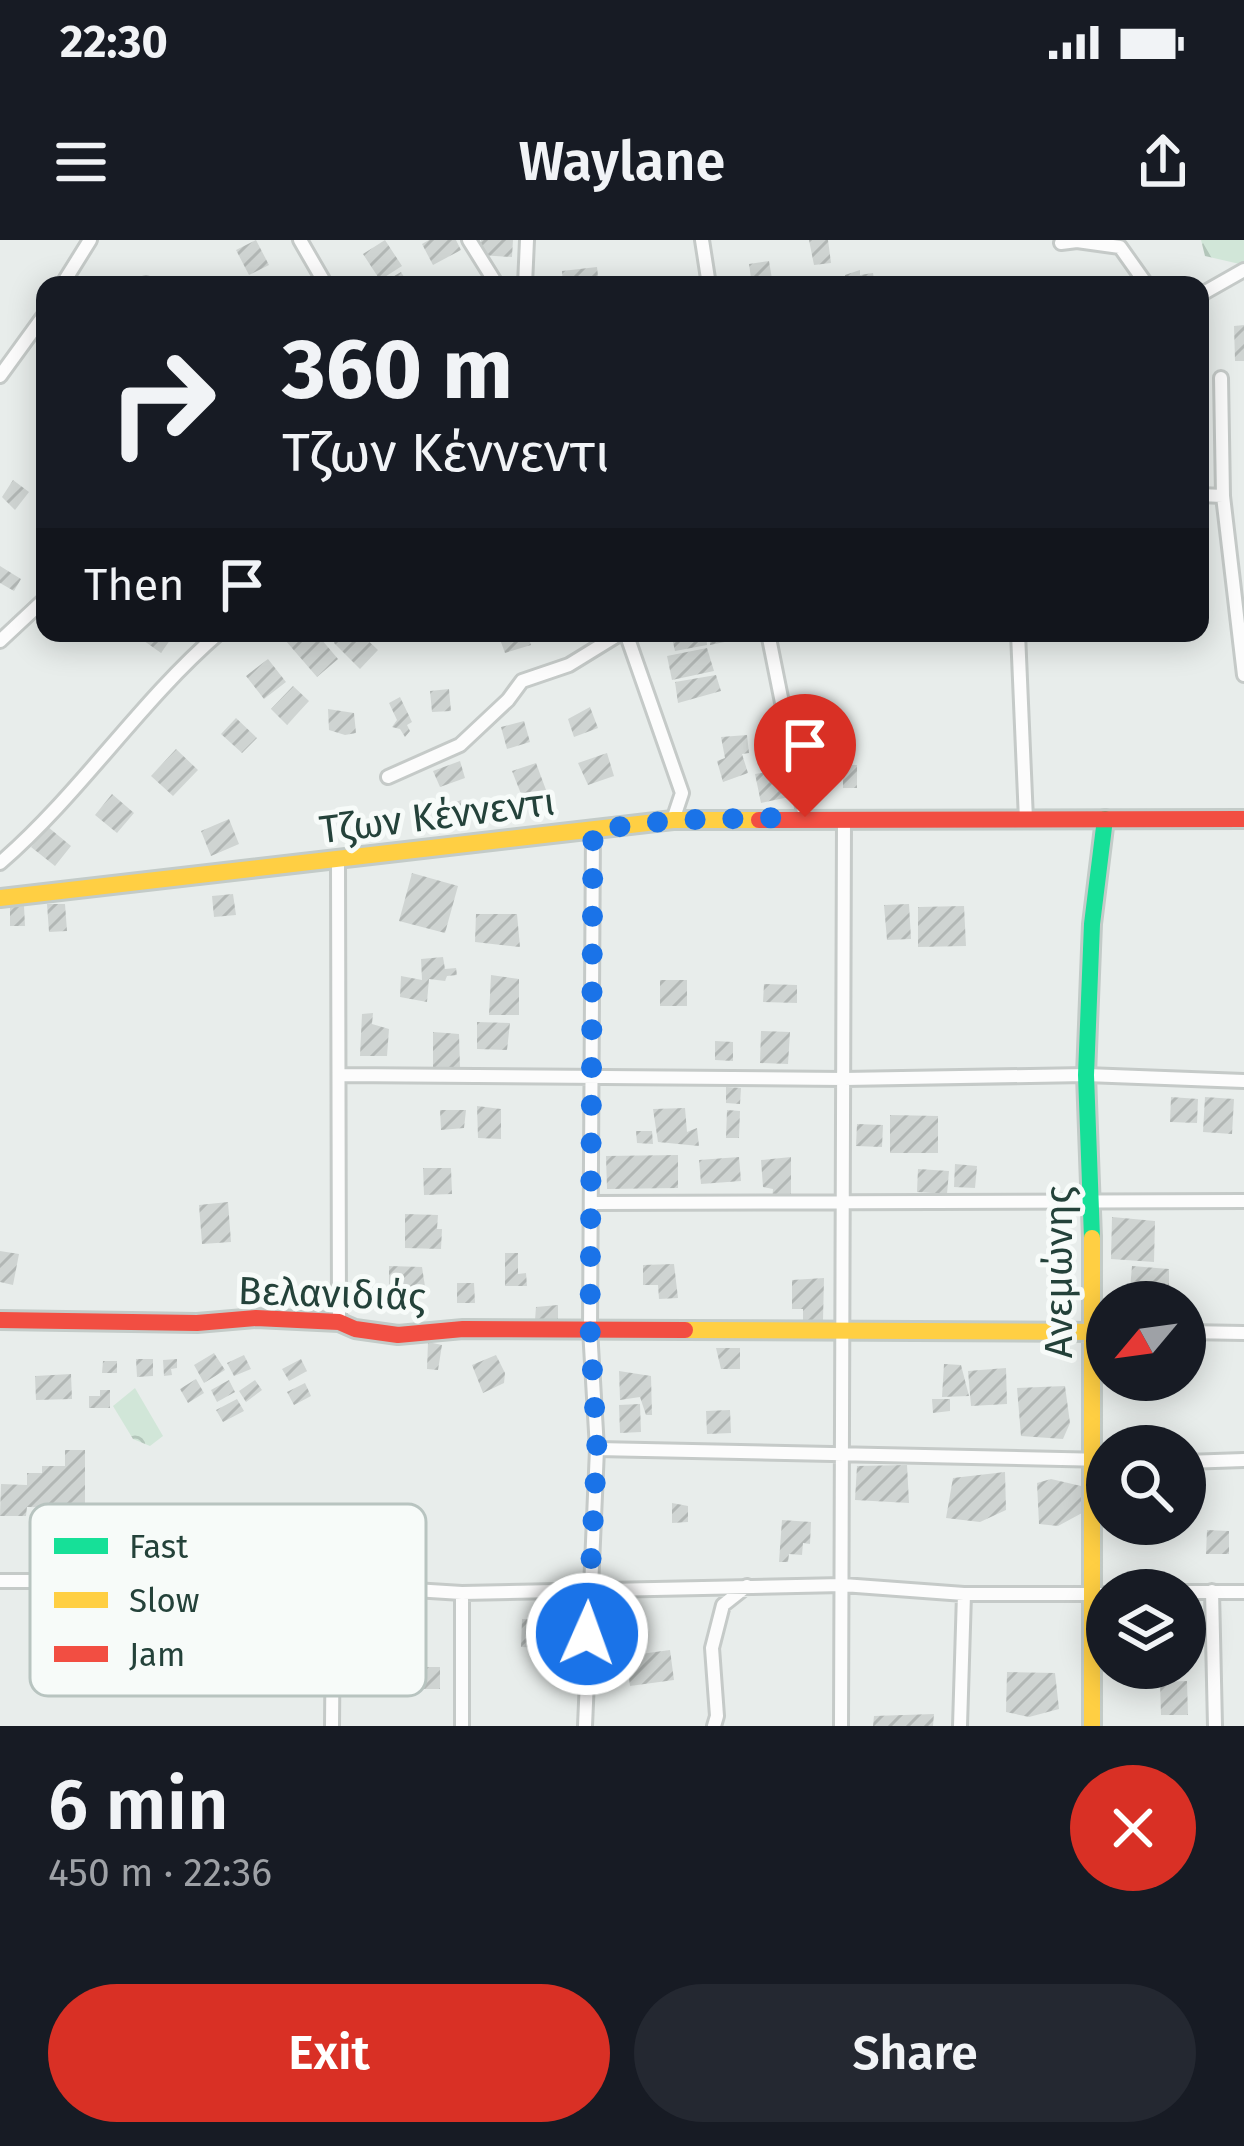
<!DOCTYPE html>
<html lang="en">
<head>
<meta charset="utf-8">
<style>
	:root { --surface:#171b24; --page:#242831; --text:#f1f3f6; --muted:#9ea1a6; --accent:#d93025 }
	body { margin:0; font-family:"Fira Sans",sans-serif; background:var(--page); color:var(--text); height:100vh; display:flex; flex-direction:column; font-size:45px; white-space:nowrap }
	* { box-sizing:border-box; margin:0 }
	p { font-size:39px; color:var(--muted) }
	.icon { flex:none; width:66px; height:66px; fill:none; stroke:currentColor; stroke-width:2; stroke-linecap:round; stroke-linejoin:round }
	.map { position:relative; height:1486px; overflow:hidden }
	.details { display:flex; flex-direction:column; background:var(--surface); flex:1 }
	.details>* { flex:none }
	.top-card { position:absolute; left:36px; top:36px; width:1173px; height:366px; border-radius:24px; box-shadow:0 6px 30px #0003; background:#171b24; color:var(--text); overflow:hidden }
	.needle { width:78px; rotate:241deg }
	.fabs { position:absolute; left:1086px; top:1041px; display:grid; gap:24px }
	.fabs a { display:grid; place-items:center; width:120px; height:120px; border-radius:50%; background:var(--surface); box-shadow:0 6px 30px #0003; font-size:60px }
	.pin { position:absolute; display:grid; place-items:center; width:102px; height:102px; color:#fff; margin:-123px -51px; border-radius:50% 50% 50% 0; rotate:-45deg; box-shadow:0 0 12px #0007 }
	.pin .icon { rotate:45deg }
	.me { position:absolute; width:132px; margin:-66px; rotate:2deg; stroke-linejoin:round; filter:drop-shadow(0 0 9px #0008) }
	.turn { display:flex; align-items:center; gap:42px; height:252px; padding:0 48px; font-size:54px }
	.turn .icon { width:156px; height:156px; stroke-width:2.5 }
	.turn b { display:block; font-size:84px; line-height:102px }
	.then { display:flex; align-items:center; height:114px; padding:0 48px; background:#0003; gap:24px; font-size:45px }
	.round { display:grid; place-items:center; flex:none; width:126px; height:126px; border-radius:63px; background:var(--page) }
	.summary { display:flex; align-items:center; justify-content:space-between; height:204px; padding:0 48px }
	h1 { font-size:72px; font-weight:600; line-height:90px }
	.action { display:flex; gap:24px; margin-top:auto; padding:24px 48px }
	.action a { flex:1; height:138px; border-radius:72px; background:var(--accent); color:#fff; font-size:48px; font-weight:600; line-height:138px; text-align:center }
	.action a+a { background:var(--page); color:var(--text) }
	.status { display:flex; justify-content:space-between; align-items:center; height:84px; padding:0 60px; background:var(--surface); direction:ltr }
	.status svg { height:33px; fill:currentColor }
	header { display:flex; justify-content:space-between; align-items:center; height:156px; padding:0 48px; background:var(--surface); font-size:54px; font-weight:600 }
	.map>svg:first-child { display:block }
</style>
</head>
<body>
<div class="status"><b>22:30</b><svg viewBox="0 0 49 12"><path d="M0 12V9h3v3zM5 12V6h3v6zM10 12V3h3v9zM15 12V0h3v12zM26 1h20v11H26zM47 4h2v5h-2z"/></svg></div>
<header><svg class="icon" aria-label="menu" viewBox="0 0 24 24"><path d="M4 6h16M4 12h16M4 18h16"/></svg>Waylane<svg class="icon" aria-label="share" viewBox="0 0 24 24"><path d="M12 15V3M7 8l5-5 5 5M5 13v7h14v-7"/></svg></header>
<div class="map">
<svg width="1244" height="1486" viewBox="0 0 1244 1486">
	<defs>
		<pattern id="forest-firs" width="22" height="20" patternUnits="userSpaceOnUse" patternTransform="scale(3)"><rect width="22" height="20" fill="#d1e6d8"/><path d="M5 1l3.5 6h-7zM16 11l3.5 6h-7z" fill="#b3c6ba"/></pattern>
		<pattern id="park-crowns" width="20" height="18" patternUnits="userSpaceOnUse" patternTransform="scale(3)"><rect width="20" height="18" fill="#d1e6d8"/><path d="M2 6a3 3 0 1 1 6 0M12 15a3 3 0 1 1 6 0" fill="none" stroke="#b3c6ba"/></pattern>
		<pattern id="building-hatch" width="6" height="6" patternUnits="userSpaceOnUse" patternTransform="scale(3)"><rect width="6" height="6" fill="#cfd4d2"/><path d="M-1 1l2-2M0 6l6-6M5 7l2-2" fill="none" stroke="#b2b7b5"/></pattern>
	</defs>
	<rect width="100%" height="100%" fill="#e8edeb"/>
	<path fill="url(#forest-firs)" d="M1201 0H1244V25L1205 16Z"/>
	<path fill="url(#park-crowns)" d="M135 1148 163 1196 150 1206 133 1199 113 1166Z"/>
	<path fill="url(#building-hatch)" d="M256 0 269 25 249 35 236 10Z
		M385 0 402 26 380 40 363 14Z
		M429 0H456L461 10 433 25 422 4Z
		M481 0H513L512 17 480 15Z
		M809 0H828L831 23 814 25Z
		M769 21 773 45H752L749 24Z
		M597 27 599 45H563L562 31Z
		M860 30V35L873 33 875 45H851L850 39 845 41V35Z
		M401 32 409 45H386L384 42Z
		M1244 85V121H1235L1234 86Z
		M13 240 29 252 15 270 2 257Z
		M0 326 21 339 14 351 0 343Z
		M133 393H175L161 413Z
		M279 393H316L338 419 317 437Z
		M339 393H360L378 410 360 429 334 403Z
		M527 393 531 405 505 413 498 394Z
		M671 393H706L707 405 675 411Z
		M710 393H759V395L710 405Z
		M707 408 714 431 672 440 667 416Z
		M268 419 286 442 264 459 246 436Z
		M716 435 721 451 678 463 675 442Z
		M293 446 309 461 287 485 271 469Z
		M449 449 451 471 432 472 430 451Z
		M400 457 412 482 407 485 410 491 405 497 400 489 392 487 397 480 389 463Z
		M590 467 598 488 574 497 568 479Z
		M328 469 354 473 356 493 345 495 329 490Z
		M236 478 257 498 242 513 221 494Z
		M524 481 530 502 507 509 501 487Z
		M785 489 788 500 770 504 767 493Z
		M843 494 848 520 825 526 819 499Z
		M747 495 749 513 742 514 748 533 723 542 717 521 725 518 721 497Z
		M176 509 198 530 173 556 151 536Z
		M607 513 614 536 588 545 578 523Z
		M460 521 465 538 440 547 433 531Z
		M536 523 546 550 523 559 512 531Z
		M843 525H857V548H843Z
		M783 529 789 557 761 563 755 534Z
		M112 554 134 573 117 593 95 575Z
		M461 560 463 571 453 575 449 565Z
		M229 579 239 604 211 616 201 591Z
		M48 587 71 606 55 626 31 607Z
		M412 633 458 646 445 693 399 681Z
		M233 654 236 675 214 677 212 656Z
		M47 664H65L67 691 49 692Z
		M909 664 911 699 887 700 884 665Z
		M24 666 25 686H10V667Z
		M964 666 966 706 918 707V667Z
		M476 674H517L520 707 475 702Z
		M443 717 445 729 456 728 457 735 447 736 445 741 429 739 427 762 400 757 401 736 422 740 421 719Z
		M491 735 519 739V775H489Z
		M660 740H687V766H660Z
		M764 744 797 745V763L763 762Z
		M373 773 372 784 389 789 387 816H360L362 774Z
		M477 782 510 783 507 810 477 809Z
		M761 791 790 792 788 824 760 823Z
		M433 792 459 794 460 828 433 829Z
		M715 801 733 802V821L715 820Z
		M726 847 741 848 740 864 726 863Z
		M1171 857 1198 859 1197 883 1170 882Z
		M1205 857 1234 859 1232 894 1203 892Z
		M477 866 501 869V899L478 898Z
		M685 868 687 892 697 888 699 906 658 902 653 869Z
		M440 870H466L464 888 441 890Z
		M727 870 740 871 739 898H726Z
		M890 875 938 876V913H890Z
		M857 884 883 885 882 907 856 906Z
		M636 891H652L653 904 637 903Z
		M678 915V948L607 949 606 916Z
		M739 917 741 941 701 944 699 920Z
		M791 917V958L772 960 773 949 763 947 761 920Z
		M955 924 977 926 975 948 954 947Z
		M423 928H451L452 954 424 955Z
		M918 929 949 931 947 954 917 952Z
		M228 962 231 1002 202 1004 199 965Z
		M405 974 438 975 437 989H442L441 1009 405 1008Z
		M1112 977 1155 981 1154 1022 1111 1019Z
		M0 1011 19 1014 13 1045 0 1042Z
		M505 1013H518V1034L526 1033 527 1046H505Z
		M674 1024 678 1058 659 1059 658 1045H643V1025Z
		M389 1026 422 1027 426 1053H389Z
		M1132 1026 1169 1029V1062L1129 1061Z
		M824 1038 823 1081 803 1080V1069H792V1040Z
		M457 1043H474L475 1063H457Z
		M558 1065V1081L535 1080 536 1067Z
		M428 1102 442 1105 438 1130 427 1129Z
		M716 1108H740V1129H721Z
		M214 1113 225 1130 204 1143 194 1125Z
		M244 1115 251 1129 234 1136 227 1123Z
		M496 1115 505 1133 504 1143 483 1153 472 1125Z
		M136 1119H153V1136L137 1137Z
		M177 1119V1128L171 1129 172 1135 164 1136 163 1120Z
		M301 1119 307 1131 289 1141 282 1129Z
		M103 1121H117V1133H102Z
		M944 1124 961 1125 969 1156 942 1157Z
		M1006 1128 1007 1164 971 1166 968 1131Z
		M619 1131 651 1136 652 1175H646L640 1157 620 1160Z
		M71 1134 72 1159 36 1160 35 1136Z
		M196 1139 204 1153 188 1163 180 1149Z
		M229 1140 235 1152 217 1162 211 1150Z
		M255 1140 262 1150 246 1162 239 1151Z
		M305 1143 311 1156 294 1165 287 1152Z
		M1065 1146 1070 1183 1063 1199 1021 1196 1017 1148Z
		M100 1150H110V1168H89V1156H100Z
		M237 1159 244 1171 223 1182 216 1170Z
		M932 1159H950V1171L933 1173Z
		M640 1164 641 1192 620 1193 619 1165Z
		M730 1170 731 1193 707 1194 706 1171Z
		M65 1210H85V1268L27 1267 26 1276H0L1 1244 27 1245V1233H42V1226H65Z
		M907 1225 909 1263 855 1260 857 1226Z
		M1005 1232 1006 1270 980 1282 946 1278 953 1238Z
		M1051 1239 1081 1246 1082 1273 1058 1286 1039 1284 1037 1243Z
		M672 1263 688 1266V1282L672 1283Z
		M178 1264 214 1276 202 1314 166 1302Z
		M782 1280 811 1282 810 1304 803 1303 802 1315 789 1314 788 1322H779Z
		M1207 1290 1229 1291V1314H1206Z
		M522 1379 556 1380 555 1408 521 1407Z
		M670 1410 674 1440 630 1446 626 1416Z
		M412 1427H440V1449H412Z
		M1007 1432 1055 1433 1059 1469 1029 1477 1006 1472Z
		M1187 1441 1188 1475H1161L1160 1442Z
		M934 1474 933 1486H873L874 1476Z"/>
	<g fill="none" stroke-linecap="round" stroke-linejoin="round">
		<g stroke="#c5cac8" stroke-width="18">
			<path id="street" d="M300 0 326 45
				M469 0 497 45
				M702 0 709 45
				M1061 3 1077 1 1120 7 1147 45
				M146 44V45
				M62 45 90 0
				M525 45 527 0
				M1200 55 1244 30
				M0 136 45 74
				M1221 138 1223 256 1244 435
				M1200 255 1223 256
				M626 393 682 553 673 580
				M768 393 805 577
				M1018 393 1026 580
				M0 401 45 359
				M388 537 460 505 508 460 522 441 569 425 621 393
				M338 621 339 1082
				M0 623C80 554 139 462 219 393
				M340 835 844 839 1086 835 1244 841
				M591 963 1244 961
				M1185 1092 1244 1093
				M597 1209 1107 1220
				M1185 1222 1244 1220
				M0 1341H95
				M1212 1351 1215 1486
				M1185 1352H1244
				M332 1486 333 1364 342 1350 350 1346 462 1353 843 1345 964 1354H1107
				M462 1486V1353
				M585 1486 597 1209 590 1089 593 589
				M714 1486 717 1476 712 1408 723 1365 747 1346
				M841 1486 844 580
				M960 1486 964 1354"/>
		</g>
		<g stroke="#c3cbc8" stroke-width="22">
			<path id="fast" d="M1092 998 1086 835 1092 684 1105 579"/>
		</g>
		<g stroke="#c3cbc8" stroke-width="22">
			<path id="slow" d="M0 658 673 580H759
				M1092 998V1486
				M685 1090 1107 1092"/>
		</g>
		<g stroke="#c3cbc8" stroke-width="22">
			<path id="jam" d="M759 580 1244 579
				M0 1080 197 1083 256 1078 339 1082 355 1089 398 1095 463 1089 685 1090"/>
		</g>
		<use href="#street" stroke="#fcfcfc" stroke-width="12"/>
		<use href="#fast" stroke="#16e098" stroke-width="16"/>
		<use href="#slow" stroke="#ffcf43" stroke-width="16"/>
		<use href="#jam" stroke="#f24e42" stroke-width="16"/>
	</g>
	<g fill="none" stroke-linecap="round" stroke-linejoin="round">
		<path stroke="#1a73e8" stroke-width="21" stroke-dasharray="0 37.8" d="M587 1394 597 1209 590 1088 593 590 674 580 805 577"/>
	</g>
	<g text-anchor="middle" stroke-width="10" stroke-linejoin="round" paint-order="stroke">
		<g font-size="39" fill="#24423a" stroke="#f7fbf9">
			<text transform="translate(437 575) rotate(-7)" y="14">Τζων Κέννεντι</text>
			<text transform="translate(1058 1032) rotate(-90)" y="14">Ανεμώνης</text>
			<text transform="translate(332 1053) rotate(2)" y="14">Βελανιδιάς</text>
		</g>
	</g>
	<rect x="30" y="1264" width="396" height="192" rx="18" fill="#f7fbf9" stroke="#b8c4c0" stroke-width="3"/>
	<rect x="54" y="1298" width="54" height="16" fill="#16e098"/>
	<rect x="54" y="1352" width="54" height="16" fill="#ffcf43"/>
	<rect x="54" y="1406" width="54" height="16" fill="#f24e42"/>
	<g font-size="33" fill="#24423a">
		<text x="129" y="1318">Fast</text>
		<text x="129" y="1372">Slow</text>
		<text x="129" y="1426">Jam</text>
	</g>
</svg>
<div class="fabs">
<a><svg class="needle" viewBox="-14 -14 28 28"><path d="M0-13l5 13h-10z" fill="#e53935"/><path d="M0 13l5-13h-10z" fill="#9ea1a6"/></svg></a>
<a><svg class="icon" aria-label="search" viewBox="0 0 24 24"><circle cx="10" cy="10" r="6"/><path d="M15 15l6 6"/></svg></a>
<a><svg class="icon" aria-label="layers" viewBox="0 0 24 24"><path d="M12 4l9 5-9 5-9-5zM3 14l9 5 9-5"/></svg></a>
</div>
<div class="pin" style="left:805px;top:577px;background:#d93025"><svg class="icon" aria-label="arrive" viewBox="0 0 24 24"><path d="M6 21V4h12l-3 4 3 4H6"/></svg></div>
<svg class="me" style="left:587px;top:1394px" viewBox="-20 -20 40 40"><circle r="17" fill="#1a73e8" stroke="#fff" stroke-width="3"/><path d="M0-11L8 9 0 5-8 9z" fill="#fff"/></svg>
<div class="top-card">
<div class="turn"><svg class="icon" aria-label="right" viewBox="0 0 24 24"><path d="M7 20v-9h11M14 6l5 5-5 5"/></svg><div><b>360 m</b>Τζων Κέννεντι</div></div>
<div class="then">Then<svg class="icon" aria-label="arrive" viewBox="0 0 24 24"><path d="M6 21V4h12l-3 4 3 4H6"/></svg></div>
</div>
</div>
<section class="details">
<div class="summary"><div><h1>6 min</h1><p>450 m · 22:36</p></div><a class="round" style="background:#d93025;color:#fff"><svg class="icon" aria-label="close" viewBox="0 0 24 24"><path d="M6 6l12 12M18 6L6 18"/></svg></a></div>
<div class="action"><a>Exit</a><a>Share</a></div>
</section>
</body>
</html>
